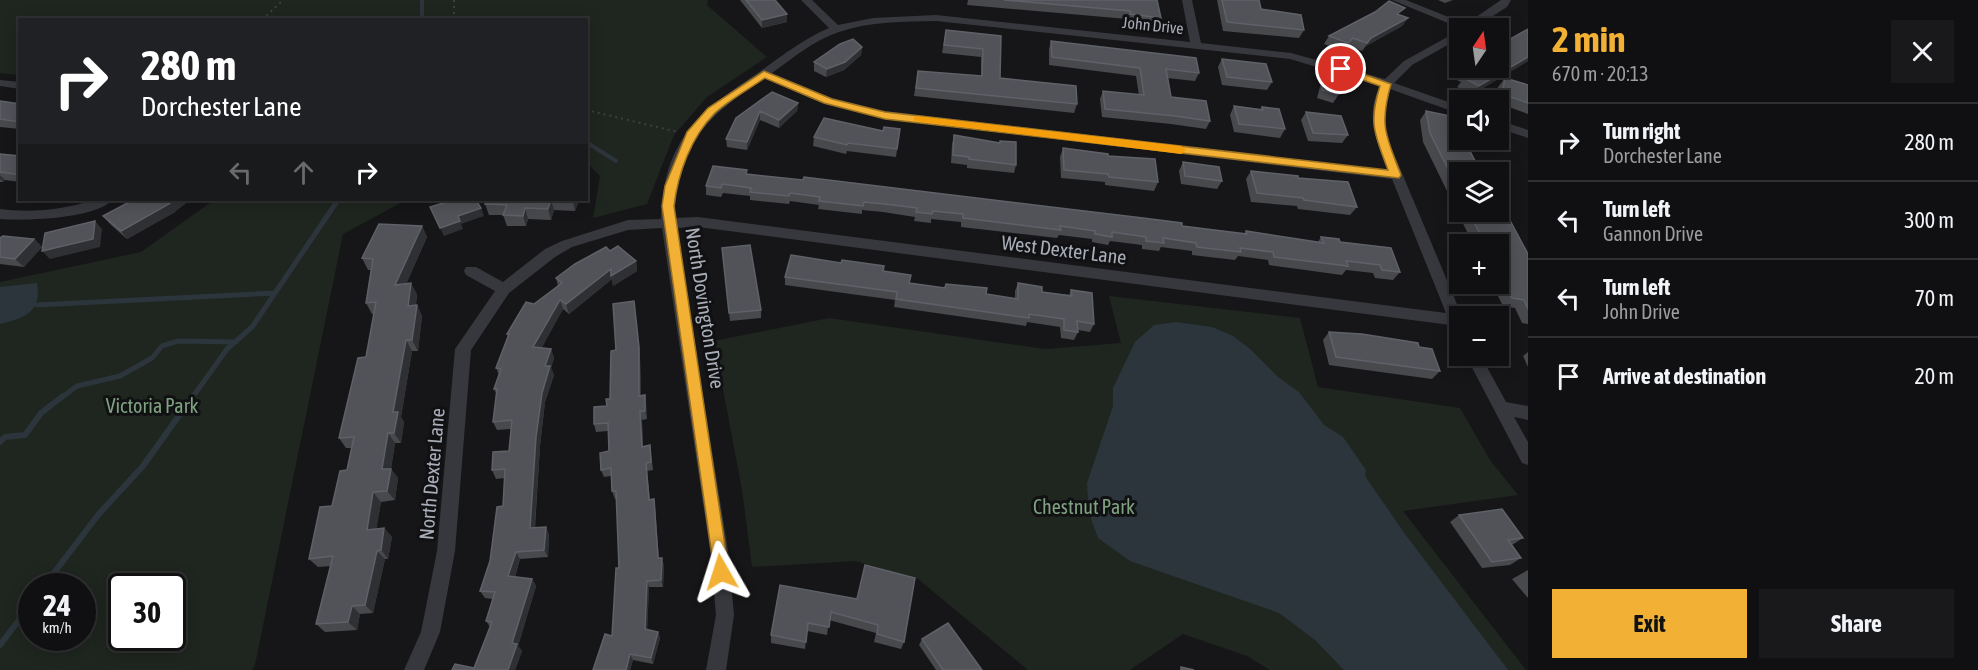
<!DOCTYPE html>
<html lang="en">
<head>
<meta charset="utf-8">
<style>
	:root { --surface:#101012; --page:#19191b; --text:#f1f3f6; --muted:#9c9d9f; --line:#303032; --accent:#f2b134 }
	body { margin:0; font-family:"Asap Condensed",sans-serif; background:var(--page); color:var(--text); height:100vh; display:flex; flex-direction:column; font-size:22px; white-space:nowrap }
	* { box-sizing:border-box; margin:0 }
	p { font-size:20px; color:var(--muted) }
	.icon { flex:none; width:33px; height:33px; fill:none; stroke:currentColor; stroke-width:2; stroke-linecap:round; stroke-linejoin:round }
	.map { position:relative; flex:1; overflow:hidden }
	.panel { display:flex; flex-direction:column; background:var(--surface); width:450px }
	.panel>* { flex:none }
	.guide { position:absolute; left:18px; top:18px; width:570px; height:183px; border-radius:0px; box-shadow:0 3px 15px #0003,0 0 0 2px var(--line); background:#202124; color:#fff; overflow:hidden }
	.needle { width:39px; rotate:13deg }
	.controls { position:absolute; left:1449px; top:18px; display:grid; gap:12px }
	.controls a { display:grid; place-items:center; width:60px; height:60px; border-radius:0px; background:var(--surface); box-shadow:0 3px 15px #0003,0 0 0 2px var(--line); font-size:30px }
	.speed { position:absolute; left:18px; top:573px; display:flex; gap:12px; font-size:30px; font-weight:700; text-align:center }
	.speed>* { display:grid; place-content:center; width:78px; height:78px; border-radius:50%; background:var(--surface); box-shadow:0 3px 15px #0003,0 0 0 2px var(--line); line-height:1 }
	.speed small { font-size:15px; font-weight:400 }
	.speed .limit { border:3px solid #111; border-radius:9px; background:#fff; color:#111 }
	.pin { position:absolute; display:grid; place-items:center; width:51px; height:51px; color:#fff; margin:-26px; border:3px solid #fff; border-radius:50%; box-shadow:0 2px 6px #0007 }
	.me { position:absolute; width:66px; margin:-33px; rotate:354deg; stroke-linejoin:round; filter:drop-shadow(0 0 4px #0008) }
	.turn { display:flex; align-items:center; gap:21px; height:126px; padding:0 24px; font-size:27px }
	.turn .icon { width:78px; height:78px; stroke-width:2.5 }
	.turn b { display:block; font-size:42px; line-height:51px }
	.lanes { display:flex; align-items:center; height:57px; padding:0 24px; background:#0003; justify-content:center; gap:30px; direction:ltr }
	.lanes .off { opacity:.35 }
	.round { display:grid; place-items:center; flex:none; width:63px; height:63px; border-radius:0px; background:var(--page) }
	.head { display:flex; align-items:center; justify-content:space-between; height:102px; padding:0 24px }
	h1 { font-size:36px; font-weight:700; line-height:45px; color:var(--accent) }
	.button { display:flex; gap:12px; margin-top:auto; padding:12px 24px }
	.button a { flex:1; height:69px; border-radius:0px; background:var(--accent); color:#111; font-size:24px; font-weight:700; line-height:69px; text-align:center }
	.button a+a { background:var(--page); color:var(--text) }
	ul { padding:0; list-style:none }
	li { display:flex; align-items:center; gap:18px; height:78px; padding:0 24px; border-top:2px solid var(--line) }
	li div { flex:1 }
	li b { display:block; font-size:22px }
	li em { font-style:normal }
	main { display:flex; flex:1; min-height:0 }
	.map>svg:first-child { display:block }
</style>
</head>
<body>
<main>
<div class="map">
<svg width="1528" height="670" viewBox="0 0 1528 670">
	<rect width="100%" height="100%" fill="#161618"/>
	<path fill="#1e261f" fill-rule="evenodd" d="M0 0H708L707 5 767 57 707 97 674 135 647 204 593 218 600 176 587 163 586 20H20L19 75 0 73Z
		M214 200H406L343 234 255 665 252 670H0V282L141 252ZM32 586H82V638H32ZM122 586H172V638H122Z
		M1109 296 1300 318 1318 387 1460 408 1490 460 1518 495 1403 511 1526 670H1270L1247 656 1183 634 1130 670H1028L918 579 855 561 752 567 742 490 714 341 829 318 1045 349 1121 343Z"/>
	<path fill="#2c353c" d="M37 283C42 312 25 318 0 324V287Z
		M1176 322 1212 327 1233 336 1250 349 1278 377 1299 392 1324 425 1343 437 1366 470 1365 476 1405 534 1508 670H1344L1315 640 1279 613 1130 561 1098 538 1089 513 1087 483 1113 406V388L1135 342 1154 325Z"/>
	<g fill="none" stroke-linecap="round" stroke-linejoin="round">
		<path stroke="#2c353c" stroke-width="4" d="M422 0V20
			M586 142 616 161"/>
		<path stroke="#2c353c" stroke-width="5" d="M37 305 275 293
			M61 398 77 386 120 376 152 358 162 346 178 341 236 342
			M192 398 227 349 252 327 338 200"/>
		<path stroke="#2c353c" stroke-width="6" d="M0 442 5 437 25 435 41 413 63 396
			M44 586 98 515 143 466 193 396
			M0 645 32 603"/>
		<path stroke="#3d3f44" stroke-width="2" stroke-dasharray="2 4" stroke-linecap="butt" d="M454 0V20
			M262 20 283 0
			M586 110 678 132"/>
		<path fill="#37383d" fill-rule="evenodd" d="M801 0H812L838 25 873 18 936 15 1190 42 1182 0H1192L1201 43 1291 53 1385 79 1404 61 1460 30V38L1412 65 1394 83 1460 106V114L1390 89 1384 111 1386 135 1462 316H1460V334L1454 332 1450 325 698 227 676 228 728 550 734 615 726 670H706L716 615 710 550 662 228 628 230 572 247 555 257 509 293 471 350 455 551 440 632 424 670H404L421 632 437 551 455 349 495 291 466 275 464 271 466 267H476L503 282 545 249 562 241 628 220 661 219C664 137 700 112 762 70 783 55 805 38 829 28ZM936 21 1290 59 1380 86C1365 115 1376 141 1388 170L885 111 832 98 772 73C793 58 814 40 839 32 870 21 904 22 936 21ZM764 78 824 104 885 119 1392 179 1446 313 698 217 675 218C676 144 707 117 764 78Z
			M1392 0H1406L1466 24 1501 0H1511L1507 7 1474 28H1460Z
			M0 80 20 82V89L0 86Z
			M1498 120 1528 130V138L1498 128Z
			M93 200H112C96 219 24 221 0 219V209C31 213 63 210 93 200Z
			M1466 356H1481L1506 402 1528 406V420L1514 417 1528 442V465L1522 463Z"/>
	</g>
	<path fill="#47494d" d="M740 0H775L787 22 762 28Z
		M968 0H1157L1161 18 1157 26 1127 23V19L967 5Z
		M1217 0H1259L1261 9 1304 30 1299 38 1223 31Z
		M1438 0H1453L1445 3Z
		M1400 15 1408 18 1402 26 1366 46 1362 51 1348 46 1343 52 1324 44 1329 36Z
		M1528 29V61L1473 94 1457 87 1461 82 1451 77 1457 69Z
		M946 30 1001 36 1000 78 1077 104 1074 113 914 96 918 71 981 76V57L942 53Z
		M1051 41 1199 73 1195 81 1167 78 1171 97 1210 121 1206 129 1171 124 1102 117 1100 99 1103 91 1139 95 1136 76 1049 65V49Z
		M862 47 861 55 844 70 826 77 814 71V62Z
		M1222 59 1272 82 1267 90 1222 85 1218 67Z
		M1326 74 1339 94 1333 103 1317 98 1321 83Z
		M1505 78 1528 85V114L1498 103V100H1495L1498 87Z
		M772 92 798 103 797 111 779 128 760 120 747 150 727 147 726 139Z
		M0 101 20 104V129L0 127Z
		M1234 106 1260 109 1262 107 1285 129 1280 138 1234 132 1230 115Z
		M1426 111 1460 172V212H1498L1528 254V324L1522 323 1515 308 1503 306 1492 284H1498V244H1473L1423 142 1420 120Z
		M1306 112 1348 135 1342 143 1308 141 1301 120Z
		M900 129 896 157 847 151 846 154 813 146 814 137 883 131Z
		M954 135 1016 165 1014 173 967 168V165L951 163 952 144Z
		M1063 148 1108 156 1158 182 1154 191 1105 185V182L1061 178 1060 157Z
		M0 154 20 156V182L5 180 3 182H0Z
		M1183 162 1222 181 1217 189 1181 184 1179 171Z
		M747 170V174L1244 234 1246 231 1318 242 1321 237 1340 242 1400 272 1393 280 1375 278 1373 273 1346 270 1342 275 1269 265 1268 260 1238 256 1235 260 1209 257 1192 255V251L1161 247 1159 251 1142 249V245L1110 241 1108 245 1092 242V239L1059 235 1057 238 961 227V222L931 219V223L914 221 915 217 883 212 862 210V214L818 209 819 205 790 201 789 204 750 200V196L723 193 721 197 706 195V186Z
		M1251 171 1298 178 1357 207 1350 215 1298 209 1297 206 1251 202 1246 179Z
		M487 200H579L575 211 554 210 551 220 528 219 526 226H507L503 215H489L485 204Z
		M175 212 127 239 110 224 103 216Z
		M422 226 427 237 406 284 417 294 416 305H417L422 316 418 351H412L401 417 404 422 401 443H395L391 469 398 478 395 500 381 502 376 529 384 528 392 537 388 559H385L373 613 360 614 357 630 325 632 316 624 331 566 318 567 309 559 347 470 352 448H346L339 438 366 357 374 314H372L366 303 371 270H368L362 258Z
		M0 238 34 239 42 247 24 267 0 264Z
		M610 251 636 261 637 271 613 286 612 279 569 314 563 309 541 348 551 349 554 358 551 368 554 375 545 402 540 446 535 528 546 527 549 535 548 557 520 559 515 577 532 579 536 586 518 646 522 651 515 670H452L474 668 490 627 486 621 493 599 485 598 480 591 490 561 503 506 505 478 496 479 492 470 509 451 511 429 497 430 493 422 497 395 494 389 499 375 496 368 508 336 507 334 534 304 558 286 556 278Z
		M723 257 761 310V318L730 321Z
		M883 271 909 283 944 288 946 284 986 294 1015 299V291L1018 283 1042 292 1069 295 1071 290 1094 324 1090 332 1078 330V332L1074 340 1061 338 1060 327 1027 322 1026 326 894 307 895 300 785 285V277Z
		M634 301 640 356 641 395 646 403 647 419 642 420 643 446 650 445 651 453 653 470 647 471 650 500 655 507 659 558 664 565 663 587H649L647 630 658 632 660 638 653 664 633 660 630 670H593L612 636 619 568 617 499H615L612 491 611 476 604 477 601 470 609 451 608 431 596 432 594 424 607 406 610 399 616 350Z
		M1329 332 1419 347 1440 371 1432 379 1329 365 1323 340Z
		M1528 352V367L1523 356Z
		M1459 515 1523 538 1512 545 1521 558 1510 565 1482 568 1450 522Z
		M1528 570V598L1512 579Z
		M857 599 904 642 901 649 874 642 876 633 829 620 827 635 807 631 805 649 771 643V635Z
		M922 639 981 670H936L919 645Z"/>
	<path fill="#2f3033" d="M787 14V22L762 28V20Z
		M1408 18 1402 26 1366 46 1362 51 1371 38Z
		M862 47 861 55 844 70 826 77 827 69Z
		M1528 57V61L1473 94 1479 86Z
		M798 103 797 111 779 128V120Z
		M760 111V120L747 150V142Z
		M0 175 5 180 3 182 0 179Z
		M174 200H190L175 212 127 239 121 231Z
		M551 200 554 210 551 220 548 209Z
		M573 200H579L575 211 573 201Z
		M481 208 484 216 461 224 463 229 444 236 440 228 458 216Z
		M525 208 528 219 526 226 523 216Z
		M95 221 102 229 100 247 50 259 42 251Z
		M422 226 427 237 401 296 395 285Z
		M34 239 42 247 24 267 15 259Z
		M636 261 637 271 613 286 612 279 569 314 566 304 611 269Z
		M411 283 417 294 414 317 408 306Z
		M560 300 563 309 537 357 533 347Z
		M634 301 640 356 641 404 639 396Z
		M417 305 422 316 418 351 412 340Z
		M406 340 412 351 401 417 404 422 401 443 394 433 393 412Z
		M551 349 554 358 551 368 554 375 545 402 540 446 534 536 530 528 536 437 545 366Z
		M645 395 646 403 647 419 645 411Z
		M640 411 642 420 643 454 642 447Z
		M388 433 395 443 389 479 382 469Z
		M391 469 398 478 395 500 387 491Z
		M373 492 381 502 375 539 367 530Z
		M654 499 655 507 659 565 658 558Z
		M546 527 549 535 548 557 544 550Z
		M384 528 392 537 388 559 381 550Z
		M377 551 385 559 373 613 365 605Z
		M516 552 520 559 513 583 508 576Z
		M662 558 664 565 663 587 661 580Z
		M532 579 536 586 518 646 522 651 515 670H508L512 643Z
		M647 581 649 587 647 635 645 629Z
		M352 606 360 614 357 630 348 622Z
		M658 632 660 638 653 664 651 658Z
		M630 654 633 660 630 670H626Z"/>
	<path fill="#525359" stroke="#5f6168" stroke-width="1.5" d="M746 0H775L787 14 762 20Z
		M1004 0H1157L1161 18 1130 14V11Z
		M1222 0H1259L1261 9 1301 15 1304 30 1227 22Z
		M1389 1 1405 8 1397 14 1408 18 1371 38 1367 43 1353 38 1348 43 1329 36 1375 12Z
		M1528 29V57L1479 86 1464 78 1470 75 1457 69 1460 67 1498 68V46Z
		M946 30 1001 36 1000 78 1076 86 1077 104 916 88 918 71 982 76 983 49 944 45Z
		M853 39 862 47 845 62 827 69 814 62 840 44Z
		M1051 41 1196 58 1199 73 1166 69 1171 97 1206 101 1210 121 1175 116 1105 109 1103 91 1144 95 1140 68 1052 57Z
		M1222 59 1266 64 1272 82 1227 77Z
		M1326 74 1343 79 1339 94 1322 90Z
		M1505 78 1528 85V103L1502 94Z
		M772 92 798 103 779 120 760 111 747 142 726 139 736 118Z
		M0 101 20 104V122L0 119Z
		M1234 106 1263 110 1262 107 1279 109 1285 129 1239 124Z
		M1426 111 1460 118V140H1464L1481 172H1460V193L1430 133Z
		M1306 112 1341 116 1348 135 1313 133Z
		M824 118 883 131 884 127 900 129 897 149 848 143 847 145 814 137Z
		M954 135 1000 143V141L1016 142V165L969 159V157L953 155Z
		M1063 148 1108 154V156L1155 159 1158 182 1109 177 1108 174 1064 170Z
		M0 154 20 156V175L0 172Z
		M1183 162 1219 167 1222 181 1185 176Z
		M713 166 747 170 746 174 803 180 804 177 1143 218 1182 223V226L1247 234 1246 231 1324 243 1321 237 1339 239 1340 242 1391 248 1400 272 1382 270 1380 265 1346 261 1348 266 1274 257 1273 252 1240 248 1241 252 1214 249 1197 247 1196 243 1163 238 1164 243 1146 241V237L1112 232V237L1095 234V231L1060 226 1061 230 963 218V214L933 211 932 214 916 212 917 208 884 204 864 202 863 206 819 201 820 197 790 193 789 196 750 192 751 188 722 184 721 188 706 186Z
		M1251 171 1298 176V178L1348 182 1357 207 1304 200 1303 198 1257 193Z
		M1498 198 1528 254V309L1524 300 1512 298 1498 272V244H1485L1469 212H1498Z
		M133 200H174L169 204 121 231 103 216Z
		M453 200H476L481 208 458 216 460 221 440 228 430 207Z
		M487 200H573V201L551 200 548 209 525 208 523 216 503 215 507 205 485 204Z
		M95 221 93 239 42 251 45 233Z
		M379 224 422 226 395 285 411 283 408 306 417 305 412 340H406L393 412H398L394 433H388L382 469H391L387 491 373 492 367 530 384 528 381 550 377 551 365 605 352 606 348 622 316 624 333 556 309 559 320 507 332 506 340 471 347 470 354 437 339 438 358 358 366 357 376 302 366 303 373 259 362 258Z
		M3 236 34 239 15 259 0 257V238Z
		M750 245 761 310 729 313 722 248Z
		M618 246 636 261 611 276V269L566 304 560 300 533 347 551 349 545 366H550L542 393 536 437 530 528 546 527 544 550 516 552 508 576 532 579 512 643 517 644 508 670H452L455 664 474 668 492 622 486 621 495 592 480 591 490 561 497 507 503 506 505 469 492 470 493 452 509 451 512 420 493 422 497 389H494L501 369 496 368 509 334H507L526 302 534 304 562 283 556 278 575 264 606 247 610 251Z
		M791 255 841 263 842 260 884 266 883 271 911 275 909 283 945 288 946 284 987 288 986 294 1018 299V283L1042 287V292L1072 296 1071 290 1092 293 1094 324 1077 321 1078 332 1064 330V319L1029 314V318L896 299 897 292 785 277Z
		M634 301 639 347V396L645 395V411H640L642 447 650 445 651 462 646 463 649 500 654 499 658 558H662L661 580 647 581 645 629 658 632 651 658 630 654 626 670H593L605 634 612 636 616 568H619L616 491H612L611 468 601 470 600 453 609 451 608 423 594 424V407L607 406 606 399H610L611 351 616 350 613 304Z
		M1329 332 1362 334 1418 343 1419 347 1432 349 1440 371 1336 357Z
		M1502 509 1523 538 1508 540 1521 558 1492 562 1459 515Z
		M865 565 915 578 904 642 877 634 878 625 831 612 829 627 808 623 806 642 771 635 780 585 857 599Z
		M948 623 982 670H943L922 639Z
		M1181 667 1194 670H1181Z"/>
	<path fill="#f2b134" stroke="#9d7322" stroke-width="1.5" d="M1341 66 1391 84C1379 126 1386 136 1401 175L1399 178 885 119 824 103 765 78C749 89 729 100 715 113 691 137 678 173 674 206L729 572 727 577 721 580 715 577 662 206 665 186 687 132 708 108 764 71 832 99 885 112 1388 170C1375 134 1368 124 1380 86L1337 71V67Z"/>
	<path fill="#f59e0b" d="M917 116 1181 146 1186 150 1181 154 914 121V117Z"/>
	<g text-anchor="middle" stroke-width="6" stroke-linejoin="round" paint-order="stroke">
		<g font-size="16" fill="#a8adb8" stroke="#111113">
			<text transform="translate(1153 25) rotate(6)" y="6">John Drive</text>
		</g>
		<g font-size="20" fill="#a8adb8" stroke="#111113">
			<text transform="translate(1064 250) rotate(7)" y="7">West Dexter Lane</text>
			<text transform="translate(705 308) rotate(81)" y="7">North Dovington Drive</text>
			<text transform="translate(432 474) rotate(-85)" y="7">North Dexter Lane</text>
		</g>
		<g font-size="20" fill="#7fa381" stroke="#111113">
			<text x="152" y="413">Victoria Park</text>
			<text x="1084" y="514">Chestnut Park</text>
		</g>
	</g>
</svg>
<div class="controls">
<a><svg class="needle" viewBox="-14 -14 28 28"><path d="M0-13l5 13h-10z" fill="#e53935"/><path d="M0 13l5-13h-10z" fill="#9c9d9f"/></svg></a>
<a><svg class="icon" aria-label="sound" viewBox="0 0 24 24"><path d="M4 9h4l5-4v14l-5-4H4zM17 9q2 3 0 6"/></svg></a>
<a><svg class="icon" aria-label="layers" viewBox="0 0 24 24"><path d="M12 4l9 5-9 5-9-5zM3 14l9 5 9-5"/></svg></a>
<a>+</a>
<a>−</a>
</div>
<div class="speed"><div>24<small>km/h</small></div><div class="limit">30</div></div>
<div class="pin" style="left:1341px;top:69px;background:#d93025"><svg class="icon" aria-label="arrive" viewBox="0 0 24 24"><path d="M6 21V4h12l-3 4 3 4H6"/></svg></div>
<svg class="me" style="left:721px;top:572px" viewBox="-20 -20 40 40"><path d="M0-17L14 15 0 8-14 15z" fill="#f2b134" stroke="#fff" stroke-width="4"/></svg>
<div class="guide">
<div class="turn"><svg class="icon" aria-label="right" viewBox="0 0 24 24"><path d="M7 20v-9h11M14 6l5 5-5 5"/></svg><div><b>280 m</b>Dorchester Lane</div></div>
<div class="lanes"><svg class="icon off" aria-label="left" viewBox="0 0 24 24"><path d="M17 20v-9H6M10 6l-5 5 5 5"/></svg><svg class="icon off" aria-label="ahead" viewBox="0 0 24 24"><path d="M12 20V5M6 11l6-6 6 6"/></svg><svg class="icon" aria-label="right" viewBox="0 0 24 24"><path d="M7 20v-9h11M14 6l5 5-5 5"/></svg></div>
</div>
</div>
<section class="panel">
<div class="head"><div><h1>2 min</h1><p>670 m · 20:13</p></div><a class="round"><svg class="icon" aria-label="close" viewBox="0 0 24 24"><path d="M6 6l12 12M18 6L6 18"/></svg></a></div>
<ul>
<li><svg class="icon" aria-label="right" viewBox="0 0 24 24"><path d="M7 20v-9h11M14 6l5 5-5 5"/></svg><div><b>Turn right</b><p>Dorchester Lane</p></div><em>280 m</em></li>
<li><svg class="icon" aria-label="left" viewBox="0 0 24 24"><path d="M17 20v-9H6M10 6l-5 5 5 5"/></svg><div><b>Turn left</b><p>Gannon Drive</p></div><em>300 m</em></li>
<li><svg class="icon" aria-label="left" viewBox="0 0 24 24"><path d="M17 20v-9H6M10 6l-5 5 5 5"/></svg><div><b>Turn left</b><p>John Drive</p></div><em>70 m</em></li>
<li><svg class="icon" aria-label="arrive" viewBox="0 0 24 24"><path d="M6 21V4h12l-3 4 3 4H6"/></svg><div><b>Arrive at destination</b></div><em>20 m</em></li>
</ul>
<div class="button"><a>Exit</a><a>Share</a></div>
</section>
</main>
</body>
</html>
